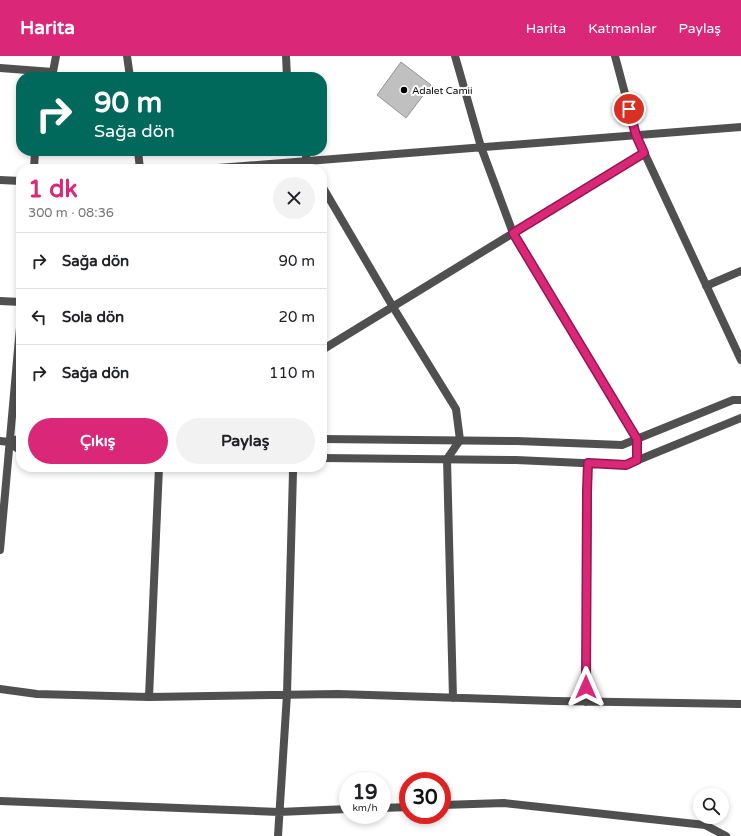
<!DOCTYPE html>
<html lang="tr">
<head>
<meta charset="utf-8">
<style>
	:root { --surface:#fff; --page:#f2f2f2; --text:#202124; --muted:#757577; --line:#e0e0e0; --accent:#db2777 }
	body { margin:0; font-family:"Varela Round",sans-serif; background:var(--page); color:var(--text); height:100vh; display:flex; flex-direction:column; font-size:15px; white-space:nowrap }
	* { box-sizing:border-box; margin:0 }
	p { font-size:13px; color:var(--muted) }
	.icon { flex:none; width:22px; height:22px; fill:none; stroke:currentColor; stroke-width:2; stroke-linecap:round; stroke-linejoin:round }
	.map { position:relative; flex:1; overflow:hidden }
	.panel { position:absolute; left:16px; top:108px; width:311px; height:308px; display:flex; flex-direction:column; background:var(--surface); border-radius:16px; box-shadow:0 2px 6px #0003 }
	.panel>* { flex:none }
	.banner { position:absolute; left:16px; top:16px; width:311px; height:84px; border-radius:16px; box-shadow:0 2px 6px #0003; background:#00695c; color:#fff; overflow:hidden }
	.tools { position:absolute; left:693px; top:732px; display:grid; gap:8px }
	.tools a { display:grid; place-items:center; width:36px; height:36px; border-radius:50%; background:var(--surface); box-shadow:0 2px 6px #0003; font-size:20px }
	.speed { position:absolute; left:339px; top:716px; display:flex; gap:8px; font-size:20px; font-weight:700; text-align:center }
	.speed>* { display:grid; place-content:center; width:52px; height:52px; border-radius:50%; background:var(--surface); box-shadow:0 2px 6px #0003; line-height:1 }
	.speed small { font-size:10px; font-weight:400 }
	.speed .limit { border:6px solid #d22; background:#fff; color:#111 }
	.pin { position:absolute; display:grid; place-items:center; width:34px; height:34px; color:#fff; margin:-17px; border:2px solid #fff; border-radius:50%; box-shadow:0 1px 4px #0007 }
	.me { position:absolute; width:44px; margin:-22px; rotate:0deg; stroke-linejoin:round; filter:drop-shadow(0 0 3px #0008) }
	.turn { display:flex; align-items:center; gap:14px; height:84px; padding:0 12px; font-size:18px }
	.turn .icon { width:52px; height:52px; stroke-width:2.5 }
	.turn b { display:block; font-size:28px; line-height:34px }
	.round { display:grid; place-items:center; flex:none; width:42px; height:42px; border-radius:21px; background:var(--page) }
	.overview { display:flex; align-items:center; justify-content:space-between; height:68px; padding:0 12px }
	h1 { font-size:24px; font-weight:700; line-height:30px; color:var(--accent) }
	.primary-button { display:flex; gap:8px; margin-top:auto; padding:8px 12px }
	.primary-button a { flex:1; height:46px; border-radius:24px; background:var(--accent); color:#fff; font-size:16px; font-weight:700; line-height:46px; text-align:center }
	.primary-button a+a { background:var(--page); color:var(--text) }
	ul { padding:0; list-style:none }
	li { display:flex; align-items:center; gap:12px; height:56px; padding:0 12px; border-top:1px solid var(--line) }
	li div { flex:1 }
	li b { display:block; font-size:15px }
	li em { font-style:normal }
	header { display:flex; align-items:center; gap:24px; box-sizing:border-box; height:56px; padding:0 20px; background:var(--accent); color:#fff }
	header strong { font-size:19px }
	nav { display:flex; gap:22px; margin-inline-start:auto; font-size:14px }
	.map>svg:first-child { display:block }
</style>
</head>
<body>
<header>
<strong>Harita</strong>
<nav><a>Harita</a><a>Katmanlar</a><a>Paylaş</a></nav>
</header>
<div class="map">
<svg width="741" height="780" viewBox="0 0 741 780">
	<rect width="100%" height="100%" fill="#fff"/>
	<path fill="#c0c0c0" stroke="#949494" d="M401 6 431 29 406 62 377 39Z"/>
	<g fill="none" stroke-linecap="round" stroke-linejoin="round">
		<path stroke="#505050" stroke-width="8" d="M127 0 130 21
			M286 0 287 21
			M455 0 481 91 513 177 637 383V404
			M615 0 636 79 741 304
			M0 12 53 16
			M138 95 140 113
			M305 95 307 105 312 113
			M205 113 741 71
			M0 124 21 125
			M322 130 393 251 456 353 460 384 447 403 453 642
			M706 230 741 215
			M0 245 21 246
			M322 294 644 97
			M0 633 37 638 149 641 338 638 554 645 741 648
			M149 641 159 411
			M586 646 588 407
			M0 745 279 756 348 753
			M442 749 504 747 705 769 726 780
			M382 752 408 751
			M278 780 287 638 293 416 291 411"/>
		<path stroke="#505050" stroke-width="8" d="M52 21 56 0
			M34 113 35 95
			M322 383 517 385 622 389 733 344H741
			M0 385 9 386 21 382
			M9 386 21 395
			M322 402 516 404 626 409 741 362
			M0 494 21 260"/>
	</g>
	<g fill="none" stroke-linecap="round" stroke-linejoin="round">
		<g stroke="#8e194d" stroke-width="10">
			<path id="route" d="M586 631 587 436 588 407 626 409 637 404V383L513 177 644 97 636 79 629 53"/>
		</g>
		<use href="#route" stroke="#db2777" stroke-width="7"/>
	</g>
	<circle fill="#000" stroke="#fff" stroke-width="1.5" cx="404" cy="34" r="4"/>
	<g text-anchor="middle" stroke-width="4" stroke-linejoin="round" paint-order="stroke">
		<g font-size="10" fill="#000" stroke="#fff" text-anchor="start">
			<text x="412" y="38">Adalet Camii</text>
		</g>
	</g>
</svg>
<div class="tools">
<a><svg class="icon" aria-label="search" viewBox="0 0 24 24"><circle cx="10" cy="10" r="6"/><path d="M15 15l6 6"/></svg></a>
</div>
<div class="speed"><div>19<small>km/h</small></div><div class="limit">30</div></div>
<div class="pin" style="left:629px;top:53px;background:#d93025"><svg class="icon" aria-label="arrive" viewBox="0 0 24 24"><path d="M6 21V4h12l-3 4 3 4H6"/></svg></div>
<svg class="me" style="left:586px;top:631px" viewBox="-20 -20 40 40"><path d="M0-17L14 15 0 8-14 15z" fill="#db2777" stroke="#fff" stroke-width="4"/></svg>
<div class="banner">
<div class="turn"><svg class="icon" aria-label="right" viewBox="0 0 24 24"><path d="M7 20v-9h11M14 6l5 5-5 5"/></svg><div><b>90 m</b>Sağa dön</div></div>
</div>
<section class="panel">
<div class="overview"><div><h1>1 dk</h1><p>300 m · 08:36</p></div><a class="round"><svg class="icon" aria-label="close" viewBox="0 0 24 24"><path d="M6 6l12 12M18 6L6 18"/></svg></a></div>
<ul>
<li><svg class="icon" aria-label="right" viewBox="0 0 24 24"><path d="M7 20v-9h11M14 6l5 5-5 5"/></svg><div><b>Sağa dön</b></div><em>90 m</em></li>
<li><svg class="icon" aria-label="left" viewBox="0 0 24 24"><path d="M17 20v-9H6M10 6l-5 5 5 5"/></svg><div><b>Sola dön</b></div><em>20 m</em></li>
<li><svg class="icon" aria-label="right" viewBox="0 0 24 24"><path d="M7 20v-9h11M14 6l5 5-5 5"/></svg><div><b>Sağa dön</b></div><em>110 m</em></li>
</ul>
<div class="primary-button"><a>Çıkış</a><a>Paylaş</a></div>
</section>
</div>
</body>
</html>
